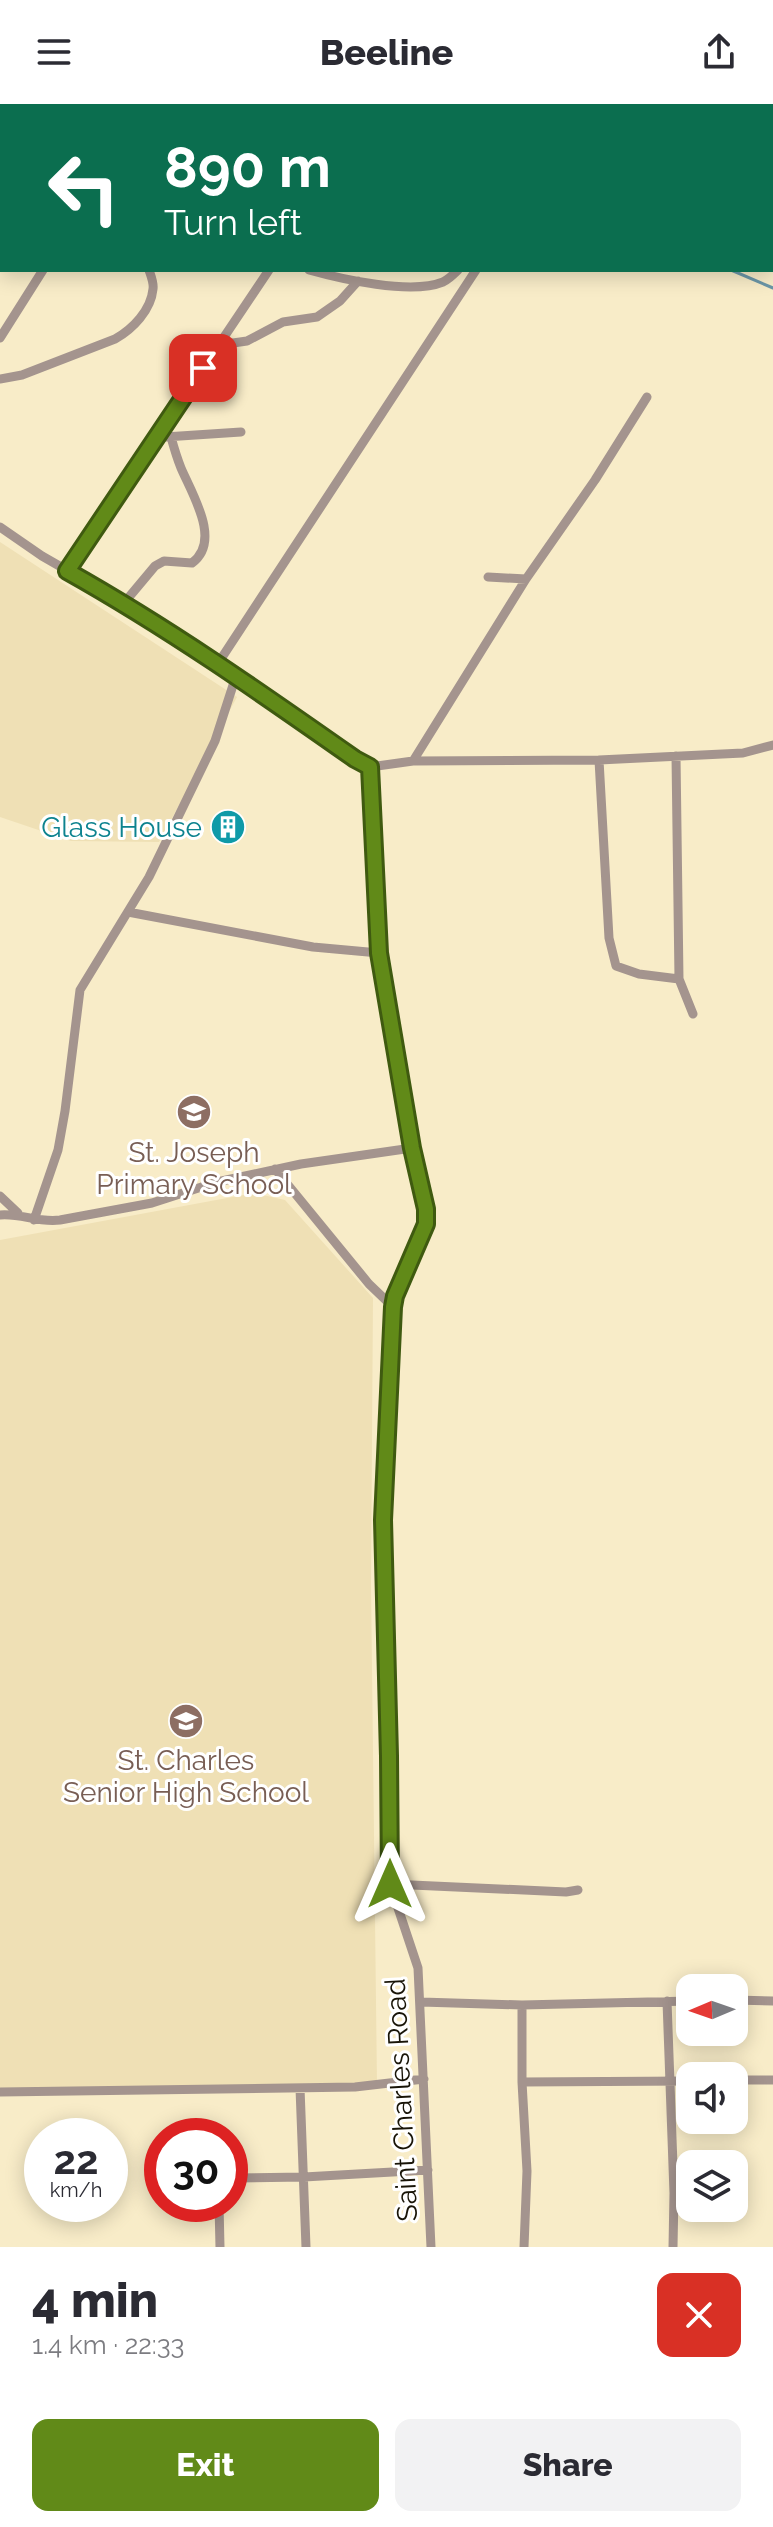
<!DOCTYPE html>
<html lang="en">
<head>
<meta charset="utf-8">
<style>
	:root { --surface:#fff; --page:#f2f2f3; --text:#2b2b33; --muted:#7c7c81; --accent:#618a18 }
	body { margin:0; font-family:Raleway,sans-serif; background:var(--page); color:var(--text); height:100vh; display:flex; flex-direction:column; font-size:30px; white-space:nowrap }
	* { box-sizing:border-box; margin:0 }
	p { font-size:26px; color:var(--muted) }
	.icon { flex:none; width:44px; height:44px; fill:none; stroke:currentColor; stroke-width:2; stroke-linecap:round; stroke-linejoin:round }
	.map { position:relative; height:2143px; overflow:hidden }
	.sheet { display:flex; flex-direction:column; background:var(--surface); flex:1 }
	.sheet>* { flex:none }
	.top-card { position:absolute; left:0px; top:0px; width:774px; height:168px; box-shadow:0 4px 20px #0003; background:#0b6e4f; color:#fff; overflow:hidden }
	.needle { width:52px; rotate:268deg }
	.buttons { position:absolute; left:676px; top:1870px; display:grid; gap:16px }
	.buttons a { display:grid; place-items:center; width:72px; height:72px; border-radius:16px; background:var(--surface); box-shadow:0 4px 20px #0003; font-size:40px }
	.speed { position:absolute; left:24px; top:2014px; display:flex; gap:16px; font-size:40px; font-weight:700; text-align:center }
	.speed>* { display:grid; place-content:center; width:104px; height:104px; border-radius:50%; background:var(--surface); box-shadow:0 4px 20px #0003; line-height:1 }
	.speed small { font-size:20px; font-weight:400 }
	.speed .limit { border:12px solid #d22; background:#fff; color:#111 }
	.pin { position:absolute; display:grid; place-items:center; width:68px; height:68px; color:#fff; margin:-34px; border-radius:16px; box-shadow:0 4px 12px #0006 }
	.me { position:absolute; width:88px; margin:-44px; rotate:0deg; stroke-linejoin:round; filter:drop-shadow(0 0 6px #0008) }
	.turn { display:flex; align-items:center; gap:28px; height:168px; padding:0 32px; font-size:36px }
	.turn .icon { width:104px; height:104px; stroke-width:2.5 }
	.turn b { display:block; font-size:56px; line-height:68px }
	.round { display:grid; place-items:center; flex:none; width:84px; height:84px; border-radius:16px; background:var(--page) }
	.head { display:flex; align-items:center; justify-content:space-between; height:136px; padding:0 32px }
	h1 { font-size:48px; font-weight:800; line-height:60px }
	.button { display:flex; gap:16px; margin-top:auto; padding:16px 32px }
	.button a { flex:1; height:92px; border-radius:16px; background:var(--accent); color:#fff; font-size:32px; font-weight:800; line-height:92px; text-align:center }
	.button a+a { background:var(--page); color:var(--text) }
	header { display:flex; justify-content:space-between; align-items:center; height:104px; padding:0 32px; background:var(--surface); font-size:36px; font-weight:800 }
	.map>svg:first-child { display:block }
</style>
</head>
<body>
<header><svg class="icon" aria-label="menu" viewBox="0 0 24 24"><path d="M4 6h16M4 12h16M4 18h16"/></svg>Beeline<svg class="icon" aria-label="share" viewBox="0 0 24 24"><path d="M12 15V3M7 8l5-5 5 5M5 13v7h14v-7"/></svg></header>
<div class="map">
<svg width="773" height="2143" viewBox="0 0 773 2143">
	<rect width="100%" height="100%" fill="#f8ecc8"/>
	<path fill="#efe0b5" d="M0 438 237 593 159 738 71 737 0 713Z
		M254 1089 285 1096 373 1194 371 1480 377 1980 0 1985V1136Z"/>
	<g fill="none" stroke-linecap="round" stroke-linejoin="round">
		<path stroke="#6b96a7" stroke-width="3" d="M731 166 773 184"/>
		<path stroke="#a4948e" stroke-width="9" d="M451 0V2
			M574 0 583 2
			M149 2 150 0
			M241 2 242 0
			M597 2V0
			M660 2V0
			M731 2V0
			M772 11H773
			M772 75H773
			M772 146 773 147
			M309 166C341 175 411 191 443 178 449 175 454 170 458 166
			M0 234 43 166
			M219 241 247 237 283 218 317 213 340 197 358 177
			M0 275 22 271 115 235C133 225 151 206 153 185 154 179 151 172 149 166
			M165 333 241 328
			M0 423 42 452 124 499 236 572 355 655 370 663 413 657 599 656 743 649 773 641
			M67 467 269 166
			M488 473 526 475
			M124 499 155 462 164 457 192 459C222 437 192 390 181 364 177 354 174 344 171 333
			M217 561 476 166
			M676 652 679 875 693 910
			M599 656 609 834 616 862 639 870 679 875
			M413 657 526 475 595 376 647 293
			M370 663 379 849 412 1044 426 1105V1120L423 1127 395 1192 393 1203 383 1416 389 1652 390 1780 418 1864 431 2143
			M128 808 313 843 379 849
			M275 1065 369 1180 393 1203
			M0 1092 18 1109
			M0 1111C21 1109 38 1119 60 1116L152 1099 217 1078 301 1060 412 1044
			M34 1116 58 1046 65 1007 80 886 149 773 215 637 236 572
			M390 1780 566 1788 578 1786
			M734 1896 773 1897
			M667 1897 674 2089 673 2143
			M421 1898 522 1901 690 1897
			M522 1901V1978L527 2067 524 2143
			M734 1976H773
			M522 1978 690 1977
			M300 1984 306 2143
			M0 1988 355 1983 424 1975
			M230 2074 304 2073 428 2066
			M219 2100 220 2143"/>
	</g>
	<g fill="none" stroke-linecap="round" stroke-linejoin="round">
		<g stroke="#3f5a10" stroke-width="20">
			<path id="route" d="M203 264 67 467C167 523 261 589 355 655L370 663 379 849 412 1044 426 1105V1120L395 1192 393 1203 383 1416 389 1652 390 1780"/>
		</g>
		<use href="#route" stroke="#618a18" stroke-width="14"/>
	</g>
	<defs>
		<g id="building-disc" transform="scale(1.8)"><circle r="9.5" fill="#0f9aa8" stroke="#fff"/><path d="M-4-6H4V6H1V3H-1V6H-4ZM-2.5-4.3h1.7v1.8h-1.7ZM.8-4.3h1.7v1.8H.8ZM-2.5-1h1.7V.8h-1.7ZM.8-1h1.7V.8H.8Z" fill="#fff"/></g>
		<g id="school-disc" transform="scale(1.8)"><circle r="9.5" fill="#8d6e63" stroke="#fff"/><path d="M0-5L7-2L0 1L-7-2ZM-4 1L0 2.5L4 1V4Q0 6-4 4Z" fill="#fff"/></g>
	</defs>
	<g fill-rule="evenodd">
		<use href="#building-disc" x="228" y="723"/>
		<use href="#school-disc" x="194" y="1008"/>
		<use href="#school-disc" x="186" y="1617"/>
	</g>
	<g text-anchor="middle" stroke-width="6" stroke-linejoin="round" paint-order="stroke">
		<g font-size="28" fill="#0d838f" stroke="#fff" text-anchor="end">
			<text x="202" y="733">Glass House</text>
		</g>
		<g font-size="28" fill="#785e54" stroke="#fff">
			<text x="194" y="1058">St. Joseph<tspan x="194" dy="32">Primary School</tspan></text>
			<text x="186" y="1666">St. Charles<tspan x="186" dy="32">Senior High School</tspan></text>
		</g>
		<g font-size="28" fill="#181407" stroke="#fff">
			<text transform="translate(401 1996) rotate(-93)" y="10">Saint Charles Road</text>
		</g>
	</g>
</svg>
<div class="buttons">
<a><svg class="needle" viewBox="-14 -14 28 28"><path d="M0-13l5 13h-10z" fill="#e53935"/><path d="M0 13l5-13h-10z" fill="#7c7c81"/></svg></a>
<a><svg class="icon" aria-label="sound" viewBox="0 0 24 24"><path d="M4 9h4l5-4v14l-5-4H4zM17 9q2 3 0 6"/></svg></a>
<a><svg class="icon" aria-label="layers" viewBox="0 0 24 24"><path d="M12 4l9 5-9 5-9-5zM3 14l9 5 9-5"/></svg></a>
</div>
<div class="speed"><div>22<small>km/h</small></div><div class="limit">30</div></div>
<div class="pin" style="left:203px;top:264px;background:#d93025"><svg class="icon" aria-label="arrive" viewBox="0 0 24 24"><path d="M6 21V4h12l-3 4 3 4H6"/></svg></div>
<svg class="me" style="left:390px;top:1780px" viewBox="-20 -20 40 40"><path d="M0-17L14 15 0 8-14 15z" fill="#618a18" stroke="#fff" stroke-width="4"/></svg>
<div class="top-card">
<div class="turn"><svg class="icon" aria-label="left" viewBox="0 0 24 24"><path d="M17 20v-9H6M10 6l-5 5 5 5"/></svg><div><b>890 m</b>Turn left</div></div>
</div>
</div>
<section class="sheet">
<div class="head"><div><h1>4 min</h1><p>1.4 km · 22:33</p></div><a class="round" style="background:#d93025;color:#fff"><svg class="icon" aria-label="close" viewBox="0 0 24 24"><path d="M6 6l12 12M18 6L6 18"/></svg></a></div>
<div class="button"><a>Exit</a><a>Share</a></div>
</section>
</body>
</html>
